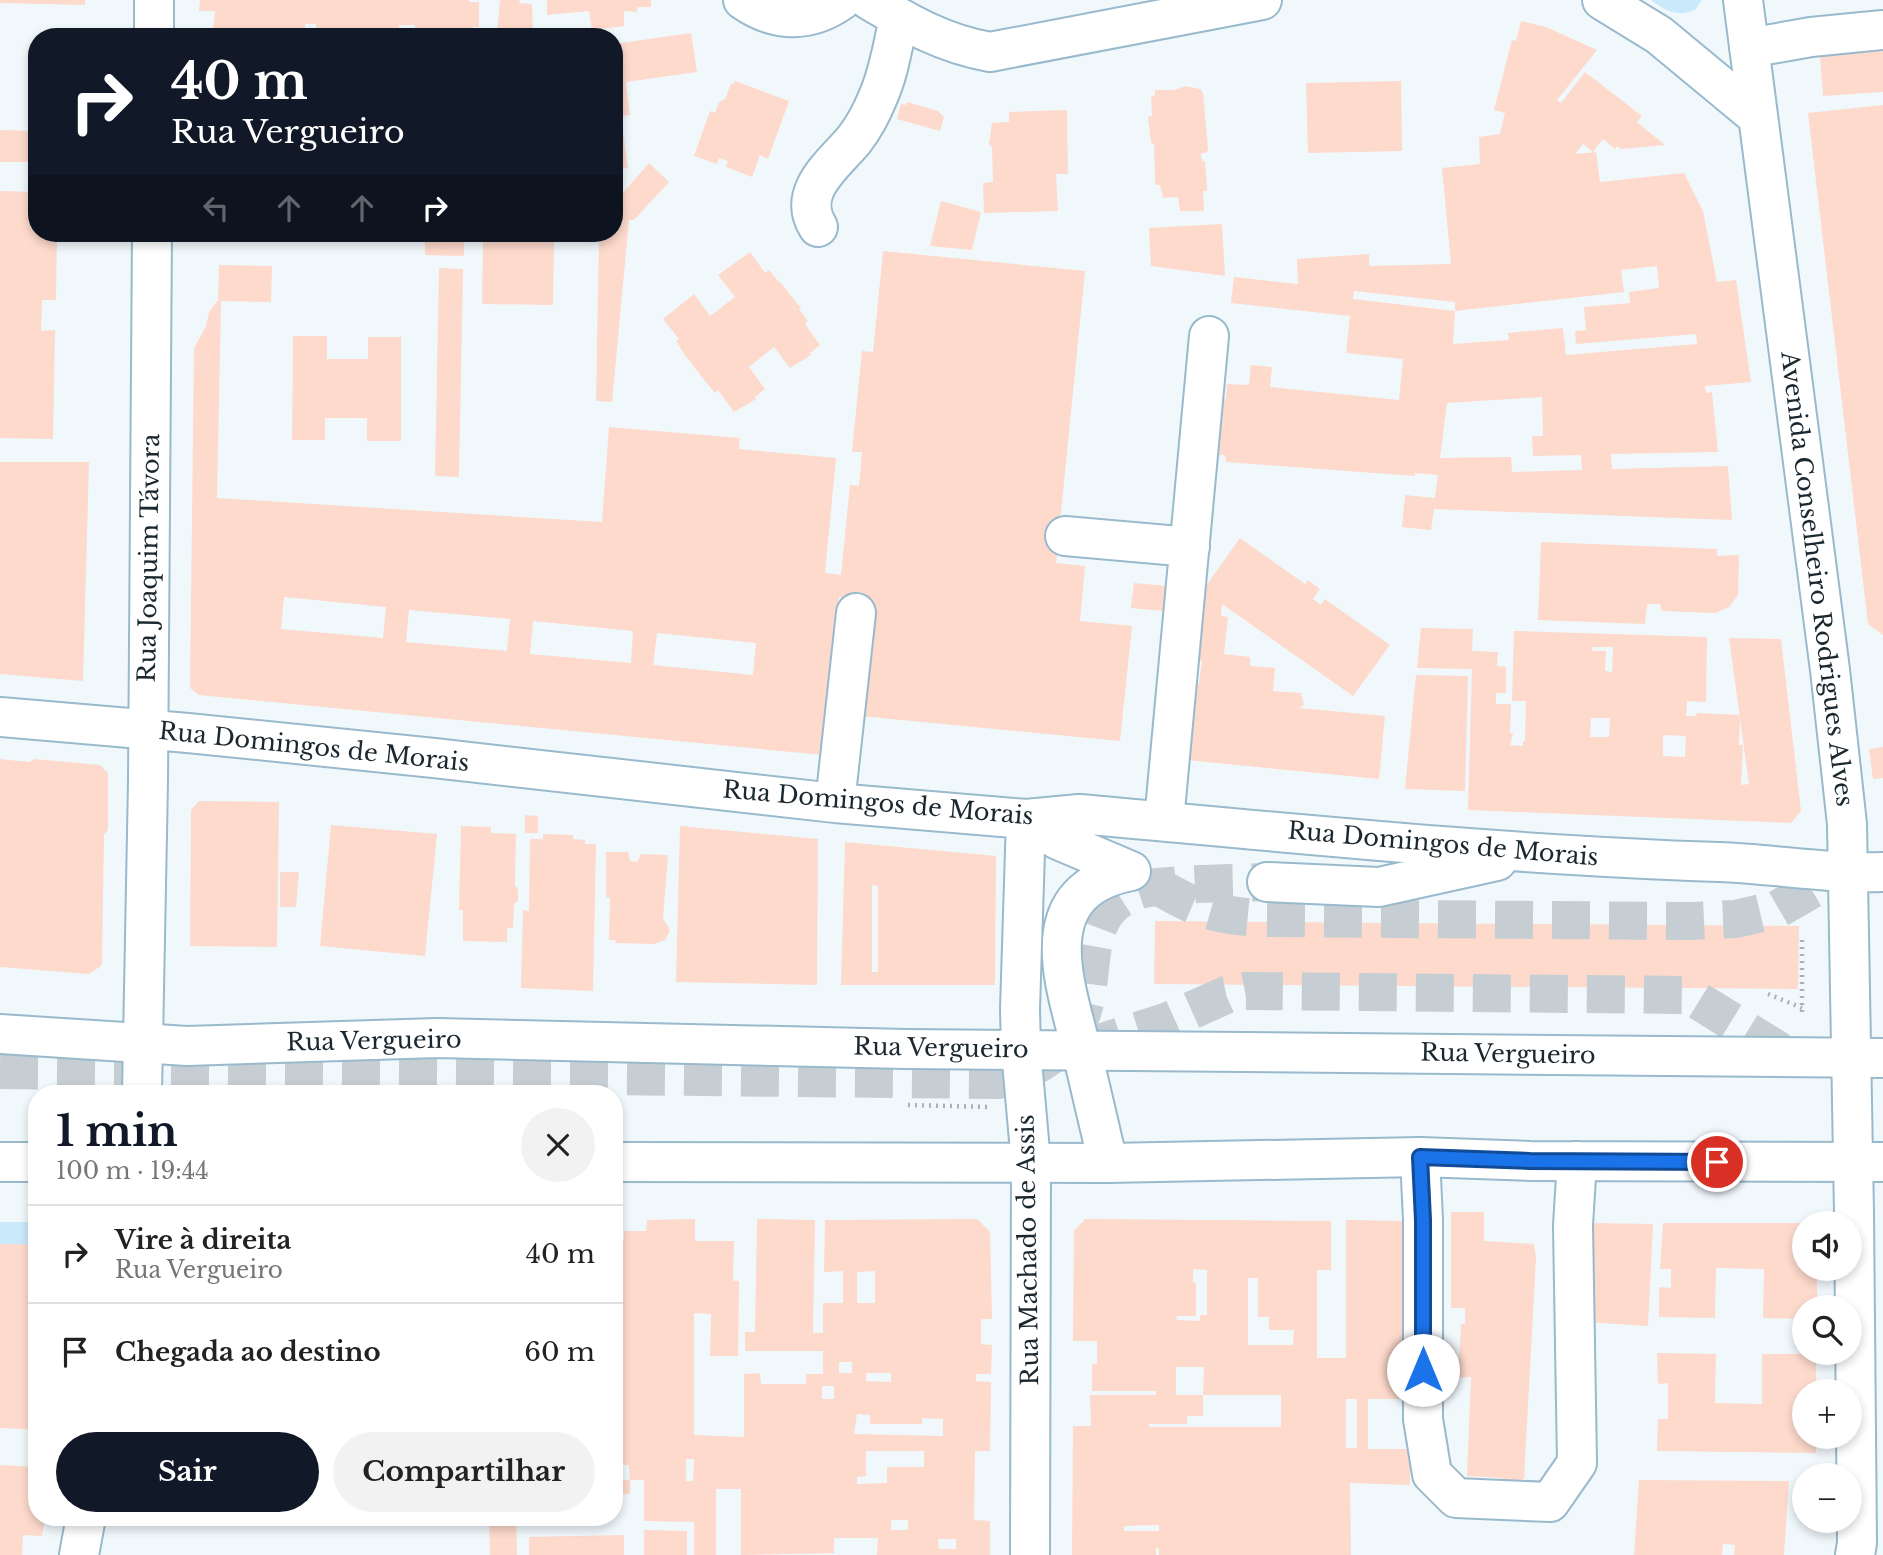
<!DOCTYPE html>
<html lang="pt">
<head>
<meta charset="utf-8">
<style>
	:root { --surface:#fff; --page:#f2f2f2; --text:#222; --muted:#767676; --line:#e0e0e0; --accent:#111827 }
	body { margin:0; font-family:"Libre Baskerville",serif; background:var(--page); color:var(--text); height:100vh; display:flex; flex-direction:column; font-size:26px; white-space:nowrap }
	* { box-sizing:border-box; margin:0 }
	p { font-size:23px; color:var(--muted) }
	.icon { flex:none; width:38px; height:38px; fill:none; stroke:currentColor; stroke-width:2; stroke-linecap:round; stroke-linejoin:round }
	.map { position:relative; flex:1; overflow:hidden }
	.panel { position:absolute; left:28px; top:1085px; width:595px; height:441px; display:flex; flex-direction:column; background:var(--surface); border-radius:28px; box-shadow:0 4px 10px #0003 }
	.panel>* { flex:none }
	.hud { position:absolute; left:28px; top:28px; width:595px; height:214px; border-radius:28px; box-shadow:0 4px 10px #0003; background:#111827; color:#fff; overflow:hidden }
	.tools { position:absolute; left:1792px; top:1211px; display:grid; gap:14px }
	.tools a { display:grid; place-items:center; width:70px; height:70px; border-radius:50%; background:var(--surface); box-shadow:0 4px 10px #0003; font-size:35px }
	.pin { position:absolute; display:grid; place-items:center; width:60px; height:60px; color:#fff; margin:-30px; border:4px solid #fff; border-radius:50%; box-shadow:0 2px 7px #0007 }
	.me { position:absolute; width:77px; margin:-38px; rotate:0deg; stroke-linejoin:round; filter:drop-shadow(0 0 5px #0008) }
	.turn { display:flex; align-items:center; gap:24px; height:147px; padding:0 28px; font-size:32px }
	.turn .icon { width:91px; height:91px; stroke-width:2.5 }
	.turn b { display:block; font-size:49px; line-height:60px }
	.lanes { display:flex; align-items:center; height:66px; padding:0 28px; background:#0003; justify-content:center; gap:35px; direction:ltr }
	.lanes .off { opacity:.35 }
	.round { display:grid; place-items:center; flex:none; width:74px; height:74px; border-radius:37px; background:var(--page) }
	.summary { display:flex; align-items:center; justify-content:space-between; height:119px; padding:0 28px }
	h1 { font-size:42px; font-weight:800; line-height:52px; color:var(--accent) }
	.cta { display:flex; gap:14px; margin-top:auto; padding:14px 28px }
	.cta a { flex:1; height:80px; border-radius:42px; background:var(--accent); color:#fff; font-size:28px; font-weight:800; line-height:80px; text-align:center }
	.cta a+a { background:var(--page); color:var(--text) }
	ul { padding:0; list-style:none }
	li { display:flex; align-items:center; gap:21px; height:98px; padding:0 28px; border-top:2px solid var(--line) }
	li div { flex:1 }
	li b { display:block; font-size:26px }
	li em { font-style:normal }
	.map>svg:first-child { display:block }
</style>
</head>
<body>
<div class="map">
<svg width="1883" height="1555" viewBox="0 0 1883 1555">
	<rect width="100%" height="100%" fill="#f1f8fc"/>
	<path fill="#cae9fa" d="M1651 0H1702L1695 10C1677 17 1665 11 1651 0Z
		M0 1222H37V1245L0 1244Z"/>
	<path fill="#fddacc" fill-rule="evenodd" d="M0 0H85V5L0 3Z
		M200 0H469V2H479V27H473L472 37H414L415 25H399V37H316V24H305V37H212L215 11H199Z
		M500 0H520L519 3 532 4 533 37H478V33L497 34Z
		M547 0H651V7H637V12L624 11V26L592 30 589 11 547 15Z
		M1521 21 1546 27 1597 50 1557 100 1561 103 1585 72 1642 116 1637 122 1665 145 1621 149 1617 146 1615 149 1603 139 1593 152 1583 144 1575 154 1596 152 1600 182 1684 173 1703 211 1717 282 1736 280 1751 382 1705 386 1706 393 1712 392 1718 452 1611 454 1612 469 1728 466 1732 520 1434 509 1431 530 1402 527 1405 495 1435 498 1438 475 1415 473V476L1226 462 1225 455H1218L1222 399H1226L1227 384 1249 385 1251 365 1272 367 1270 387 1399 400 1403 359 1346 353 1350 316 1231 303 1234 277 1298 284 1297 259 1369 254V266L1451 264 1442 168 1480 164 1479 137 1500 134 1505 113 1494 110 1512 40 1516 41ZM1657 266 1659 288 1629 292 1630 303 1584 307 1586 330 1575 331 1576 344 1696 334 1697 344 1566 355 1563 328 1508 333 1509 340 1453 344 1455 311 1624 292 1621 270ZM1354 291 1455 302V311L1353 299ZM1542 397 1543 436H1532L1533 456 1581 455 1582 470 1512 472 1511 457 1440 458 1447 403Z
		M691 33 697 72 626 82 630 115 614 117V44Z
		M1883 51V92L1823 96 1820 56Z
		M735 81 789 101 768 159 760 155 752 177 726 167 728 161 719 158 717 164 694 156 710 111 715 113 719 102 725 99 731 84H733Z
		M1401 81 1402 151 1308 153 1306 83Z
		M1185 86 1200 89 1203 93 1208 149 1207 152 1201 154 1202 161H1205L1207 187V191H1203L1204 210 1202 211H1180L1178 197 1163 198 1160 185H1156L1155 182 1154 144 1151 143 1148 117 1152 116V113L1151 97 1155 95V90H1174Z
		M907 102 938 111 944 117 940 131 897 119 901 104 906 105Z
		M1883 105V635L1868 624 1808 113Z
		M1067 110 1068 174H1056L1058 211 984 213 983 183 993 182 992 147 989 144 992 123 1009 122V112Z
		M0 130 37 131V162H0Z
		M623 132 628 168 614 170V133Z
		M649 163 669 182 634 220H629L612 402 596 401 599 233H614V203Z
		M0 191 37 192V233H57L56 300H42L41 331 55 330 53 439 0 438Z
		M941 201 981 212 972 250 930 246Z
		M1222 224 1225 276 1151 266 1149 228Z
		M425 233H464V256L425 255Z
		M483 237 554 239 553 305 482 304Z
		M883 251 1085 271 1056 563 1085 566 1080 621 1132 626 1120 741 860 716 871 601 839 597 823 755 199 695 190 688 194 348 206 326 209 312 218 300 219 265 272 266 271 302 221 301 217 498 602 522 609 427 740 438 739 449 836 458 825 573 841 575 850 485 859 486 862 452H852L862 351 873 352ZM284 597 386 607 383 638 281 629ZM409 610 510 619 507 651 406 642ZM533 621 633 631 631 663 530 654ZM657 633 756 643 753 675 653 665Z
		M750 252 765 273 769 270 779 282H780L801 308 799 309 808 321 805 324 820 345 810 353 811 355 790 368 774 347 749 367 765 389 755 397 756 399 734 412 718 390 715 393 705 381 685 355 676 341 679 339 663 319 694 294 710 316 735 297 718 275Z
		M439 268 463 269 459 477 435 476Z
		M293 336H327V359H368V337H401V441H367V418H325V440H292Z
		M0 462H89L83 681 0 674Z
		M1240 538 1305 584 1308 580 1320 589 1313 599 1321 605 1325 599 1390 645 1353 696 1222 604 1221 616 1228 617 1224 654 1250 657V666L1275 668 1273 691 1301 693 1304 705 1299 708 1385 716 1379 779 1187 760 1195 684H1199L1202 661 1197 660 1203 590Z
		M1541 542 1717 549V556L1738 555 1739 557 1738 595 1729 607 1715 613 1662 611 1660 604H1649L1647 605 1645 624 1538 620Z
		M1134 583 1167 586 1164 611 1131 608Z
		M1421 628 1473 629 1472 651 1498 652 1497 666 1506 667V693H1496V704H1511L1510 733H1513L1510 745 1523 746V741H1525L1526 701H1512L1514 631 1707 637 1706 702 1687 701 1686 716H1696L1697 713 1740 715 1739 745H1743L1741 785 1749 784 1729 638 1781 639 1801 811 1791 823 1468 810 1472 669 1417 668ZM1593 647H1613L1612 672 1605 671 1606 651H1592ZM1591 718H1610L1609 737H1590ZM1663 735 1686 736 1685 757 1663 756Z
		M1416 675 1468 676 1465 791 1405 789Z
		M1883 747V778L1873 779 1869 749Z
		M0 759 29 762 35 759 100 765 108 773V830L104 835 102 962 101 966 89 974 0 967Z
		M199 801 279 802 277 947 190 946 191 810Z
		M525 815 538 816V833H525Z
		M331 825 437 834 425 956 320 946Z
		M461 826 491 827V833L516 834 515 885 518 890V901L514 904 513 928H507V942L463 941V910H459Z
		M680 826 818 839 817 985 676 982Z
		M543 834 573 835V839L585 840V844H596L593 991 521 988 523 910 529 911 530 839H543Z
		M845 842 996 856 995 985H841ZM872 885 878 886V972H872Z
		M606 852H628L630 861 637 862 641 854 668 855 663 918 670 930 665 940 654 944 616 943 615 940H609L610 898 606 897Z
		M280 872H299L296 907H280Z
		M1155 921 1799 926 1798 989 1154 984Z
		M1451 1212H1484V1241L1534 1244 1536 1258 1524 1479H1522L1521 1491H1502L1503 1478 1467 1476 1471 1377 1458 1378 1461 1324H1465V1308H1451Z
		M695 1219V1241H734L733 1281H739L738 1356H710L711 1314 694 1313V1435L744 1437V1374L760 1373 761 1384H806V1374H823V1351H745V1332H755L757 1219 815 1220 813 1333H823V1303H843V1271L824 1272 825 1220 977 1219 990 1232 992 1319H981V1344L992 1345 991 1374H976V1381L991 1382 990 1451H975L974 1520 990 1521V1555H877L878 1538H834V1553L741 1555V1489H716V1555H694V1522L644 1521V1480H630L629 1465H614V1239H624V1231H646L647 1220ZM875 1271V1303H857V1272ZM839 1362H852V1373H839ZM866 1373H891V1382L866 1381ZM822 1386H834V1399H822ZM857 1414 870 1415V1424H922V1418L943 1419V1436L854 1434ZM866 1451H924V1467H887V1483L857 1484V1477L866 1476ZM686 1459H694L693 1481H686ZM891 1520H908V1530H891ZM938 1539H956V1549H939Z
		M1085 1219 1331 1221V1270H1317V1358H1346V1220L1411 1221V1399H1368V1449H1410V1485L1350 1483 1351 1555H1159V1548H1156V1555H1072L1073 1426H1091L1090 1395H1156V1391H1092V1364H1097V1341H1073L1074 1231ZM1193 1269 1207 1270V1315H1200V1321L1177 1320 1176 1316H1196V1283H1193ZM1248 1278H1258V1317H1269V1330H1294L1293 1345H1248ZM1176 1367H1204L1203 1395H1281V1427H1149V1424H1187V1416H1203V1395H1176ZM1346 1399H1357V1448H1346ZM1159 1525V1531H1124V1526Z
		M1590 1223 1653 1224 1648 1326 1585 1322Z
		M1663 1223H1804V1269H1817V1307H1804V1319L1763 1318 1764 1269 1716 1268 1715 1318 1659 1317V1287L1671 1288V1269H1660Z
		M0 1244 37 1245V1430L0 1428Z
		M1657 1353 1716 1354 1715 1403 1762 1404V1354H1816V1391H1804V1437H1816V1453L1657 1451 1658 1419H1668V1383L1658 1384Z
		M0 1465 37 1467V1517H45L42 1536 23 1535 22 1555H0Z
		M614 1480H630V1494H614Z
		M1639 1480 1789 1481 1784 1555H1734L1735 1545 1723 1544 1722 1555H1634Z
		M489 1517H516L517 1555H490Z
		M644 1530 687 1531V1555H644Z
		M624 1535V1555H529V1537Z"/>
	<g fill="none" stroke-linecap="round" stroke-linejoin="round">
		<path stroke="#c6ced3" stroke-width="38" stroke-dasharray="38 19" stroke-linecap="butt" d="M1159 887C1198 909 1211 914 1256 918L1690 921 1736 919 1778 909 1840 873
			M1084 1048 1168 1021 1226 995 1246 991 1689 995 1789 1057
			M0 1070 998 1080C1035 1071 1069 1050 1082 1013 1097 970 1080 913 1134 892 1145 887 1159 887 1171 886 1203 883 1235 883 1267 882"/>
		<g stroke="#99b9cc" stroke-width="42">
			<path id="minor" d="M743 0C776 23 810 23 842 0
				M869 0C909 24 944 44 990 52L1262 0
				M1602 0 1659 35 1758 117
				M1743 0 1830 670 1847 824 1854 1213 1857 1543 1855 1555
				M154 37V0
				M1749 48 1811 37 1883 30
				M818 227C796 192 833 165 854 140 864 127 872 112 878 97 889 73 893 44 899 18
				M1065 536 1190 547
				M0 717 188 733 434 758 835 803 1026 819 1079 814C1292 833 1505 855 1719 862 1774 864 1828 874 1883 872
				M835 803 856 613
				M1026 819 1020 1009 1021 1050 1031 1163 1030 1555
				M1026 819 1058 840 1131 871
				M1164 821 1209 336
				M1267 882 1379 887 1497 861
				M142 1094 148 781 152 233
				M1420 1157 1423 1220V1419L1432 1474 1456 1498 1550 1502 1577 1463 1573 1225 1577 1161
				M1108 1163C1099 1126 1091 1089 1082 1052 1065 983 1029 891 1131 871
				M79 1555 86 1517"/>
		</g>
		<g stroke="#99b9cc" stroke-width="42">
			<path id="major" d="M0 1034 187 1046 437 1038 906 1049 1883 1058
				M0 1162H37
				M614 1162 1108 1163 1420 1157 1530 1161 1883 1162"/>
		</g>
		<path stroke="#a8b1b6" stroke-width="4.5" stroke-dasharray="2 5" stroke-linecap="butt" d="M1802 940V1017
			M1768 994 1802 1008
			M908 1105 991 1107"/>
		<use href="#minor" stroke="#fff" stroke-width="38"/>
		<use href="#major" stroke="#fff" stroke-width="38"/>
	</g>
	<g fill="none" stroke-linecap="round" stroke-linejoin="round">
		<g stroke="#114b97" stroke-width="18">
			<path id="route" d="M1423 1370V1220L1420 1157 1530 1161 1717 1162"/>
		</g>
		<use href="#route" stroke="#1a73e8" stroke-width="12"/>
	</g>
	<g text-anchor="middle" stroke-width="5" stroke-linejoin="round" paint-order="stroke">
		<g font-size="24" fill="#1b282f" stroke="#fff">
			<text transform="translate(149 558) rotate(-89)" y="8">Rua Joaquim Távora</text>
			<text transform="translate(1817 579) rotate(83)" y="8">Avenida Conselheiro Rodrigues Alves</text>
			<text transform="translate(314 747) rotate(6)" y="8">Rua Domingos de Morais</text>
			<text transform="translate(878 803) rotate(5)" y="8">Rua Domingos de Morais</text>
			<text transform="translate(1443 844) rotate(5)" y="8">Rua Domingos de Morais</text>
			<text transform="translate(374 1041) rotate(-1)" y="8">Rua Vergueiro</text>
			<text transform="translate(941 1048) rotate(1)" y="8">Rua Vergueiro</text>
			<text transform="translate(1508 1054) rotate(1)" y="8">Rua Vergueiro</text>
			<text transform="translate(1028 1250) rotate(-91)" y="8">Rua Machado de Assis</text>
		</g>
	</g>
</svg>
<div class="tools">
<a><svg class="icon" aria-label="sound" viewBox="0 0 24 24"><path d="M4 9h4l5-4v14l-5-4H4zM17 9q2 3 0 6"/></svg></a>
<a><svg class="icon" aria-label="search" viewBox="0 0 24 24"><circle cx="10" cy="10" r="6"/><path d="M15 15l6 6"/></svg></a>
<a>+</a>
<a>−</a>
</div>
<div class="pin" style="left:1717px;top:1162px;background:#d93025"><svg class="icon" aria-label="arrive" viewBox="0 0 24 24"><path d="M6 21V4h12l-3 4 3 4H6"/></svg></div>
<svg class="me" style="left:1423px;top:1370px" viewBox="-20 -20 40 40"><circle r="19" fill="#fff"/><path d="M0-13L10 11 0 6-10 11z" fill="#1a73e8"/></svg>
<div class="hud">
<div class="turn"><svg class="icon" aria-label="right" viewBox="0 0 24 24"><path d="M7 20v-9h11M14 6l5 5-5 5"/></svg><div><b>40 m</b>Rua Vergueiro</div></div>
<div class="lanes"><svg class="icon off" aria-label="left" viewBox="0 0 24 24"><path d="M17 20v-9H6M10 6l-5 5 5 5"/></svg><svg class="icon off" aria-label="ahead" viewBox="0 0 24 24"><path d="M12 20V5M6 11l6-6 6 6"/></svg><svg class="icon off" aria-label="ahead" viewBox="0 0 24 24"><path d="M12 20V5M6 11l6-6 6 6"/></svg><svg class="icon" aria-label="right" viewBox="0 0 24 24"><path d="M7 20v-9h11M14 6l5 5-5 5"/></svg></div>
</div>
<section class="panel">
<div class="summary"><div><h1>1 min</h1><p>100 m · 19:44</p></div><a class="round"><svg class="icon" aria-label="close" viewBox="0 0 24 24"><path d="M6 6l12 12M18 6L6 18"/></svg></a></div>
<ul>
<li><svg class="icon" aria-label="right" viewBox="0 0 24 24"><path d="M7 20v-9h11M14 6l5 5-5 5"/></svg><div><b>Vire à direita</b><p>Rua Vergueiro</p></div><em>40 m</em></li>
<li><svg class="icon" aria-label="arrive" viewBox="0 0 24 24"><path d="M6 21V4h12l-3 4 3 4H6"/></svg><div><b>Chegada ao destino</b></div><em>60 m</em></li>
</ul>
<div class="cta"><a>Sair</a><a>Compartilhar</a></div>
</section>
</div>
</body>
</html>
